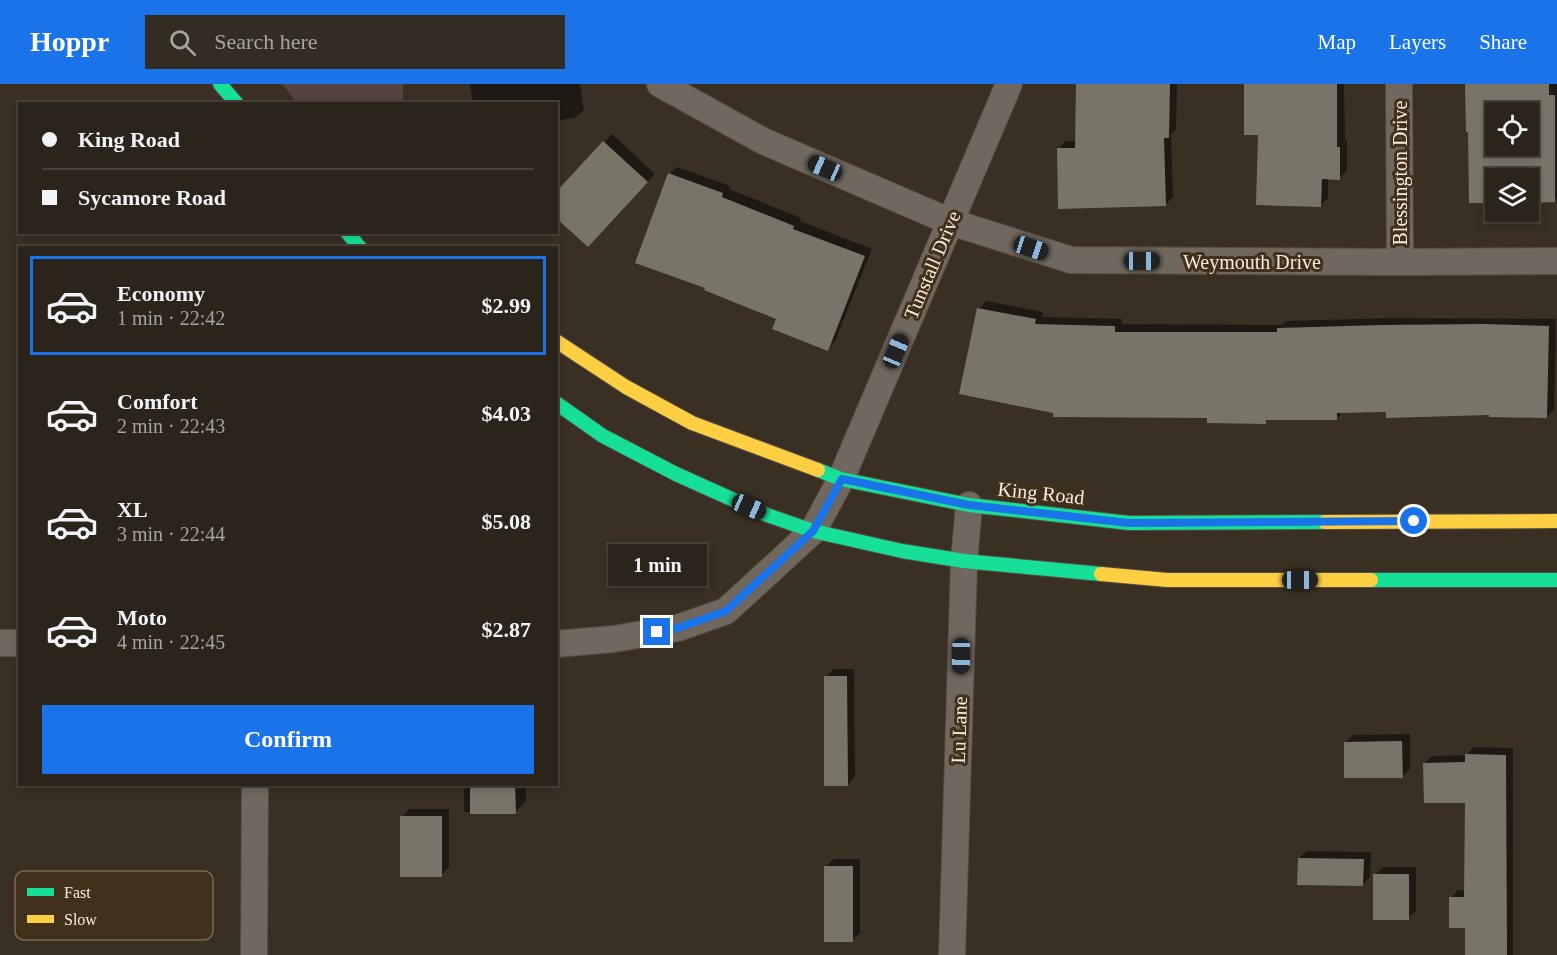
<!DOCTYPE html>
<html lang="en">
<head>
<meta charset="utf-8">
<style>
	body { margin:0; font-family:"Times New Roman",serif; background:#332c23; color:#f1f3f6; height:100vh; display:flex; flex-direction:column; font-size:22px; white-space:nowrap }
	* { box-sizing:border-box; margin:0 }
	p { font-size:20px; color:#a6a4a2 }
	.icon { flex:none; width:33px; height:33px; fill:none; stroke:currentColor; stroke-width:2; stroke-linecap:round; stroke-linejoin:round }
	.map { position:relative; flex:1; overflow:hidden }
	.panel { position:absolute; left:18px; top:162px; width:540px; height:540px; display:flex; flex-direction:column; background:#2b241a; border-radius:0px; box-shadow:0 3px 9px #0003,0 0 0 2px #474139 }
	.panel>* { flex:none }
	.guide { position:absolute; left:18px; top:18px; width:540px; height:132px; border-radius:0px; box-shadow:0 3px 9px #0003,0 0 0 2px #474139; display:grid; align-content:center; height:132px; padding:0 24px; background:#2b241a }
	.fabs { position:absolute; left:1485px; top:18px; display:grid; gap:12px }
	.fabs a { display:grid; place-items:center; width:54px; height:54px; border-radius:0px; background:#2b241a; box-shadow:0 3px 9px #0003,0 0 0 2px #474139; font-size:30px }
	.end { position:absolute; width:27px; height:27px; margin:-14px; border:8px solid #1a73e8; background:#fff; box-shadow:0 0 0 3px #fff }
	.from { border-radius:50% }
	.bubble { position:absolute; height:42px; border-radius:0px; background:#2b241a; box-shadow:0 3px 9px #0003,0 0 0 2px #474139; font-size:20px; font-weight:800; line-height:42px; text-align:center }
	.car { position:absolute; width:18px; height:36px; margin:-18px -9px; border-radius:8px; box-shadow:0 0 4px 2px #0007; background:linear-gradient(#222 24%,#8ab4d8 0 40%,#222 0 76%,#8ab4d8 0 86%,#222 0) }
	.guide b { display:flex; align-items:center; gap:21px; height:57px; font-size:22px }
	.guide b+b { border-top:2px solid #474139 }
	.guide i { width:15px; height:15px; background:#f1f3f6 }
	ul { padding:10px 0 0; list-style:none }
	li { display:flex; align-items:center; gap:18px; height:99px; margin:0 12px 9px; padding:0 12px; border:3px solid transparent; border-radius:0px }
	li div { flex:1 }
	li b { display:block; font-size:22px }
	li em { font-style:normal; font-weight:800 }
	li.active { border-color:#1a73e8 }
	li>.icon { width:54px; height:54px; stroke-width:1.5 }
	.button { display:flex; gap:12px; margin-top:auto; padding:12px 24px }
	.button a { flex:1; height:69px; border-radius:0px; background:#1a73e8; color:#fff; font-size:24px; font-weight:800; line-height:69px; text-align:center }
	header { display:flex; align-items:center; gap:36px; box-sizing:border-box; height:84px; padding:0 30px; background:#1a73e8; color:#fff }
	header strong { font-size:28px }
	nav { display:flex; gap:33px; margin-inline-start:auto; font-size:21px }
	.search { width:420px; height:54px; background:#332c23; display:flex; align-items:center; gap:15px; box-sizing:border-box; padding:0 21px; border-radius:0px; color:#a6a4a2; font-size:22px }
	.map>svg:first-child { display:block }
	.green { fill:#54433e }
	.shadow { fill:#0007; fill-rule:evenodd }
	.building { fill:#797468; fill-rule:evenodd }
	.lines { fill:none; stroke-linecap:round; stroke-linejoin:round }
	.street-casing { stroke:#564e44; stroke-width:28 }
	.fast-casing { stroke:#564e44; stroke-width:16 }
	.slow-casing { stroke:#564e44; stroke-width:16 }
	.street { stroke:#70685e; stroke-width:26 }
	.fast { stroke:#16e098; stroke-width:14 }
	.slow { stroke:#ffcf43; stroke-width:14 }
	.route { stroke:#1a73e8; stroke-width:8 }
	.labels { text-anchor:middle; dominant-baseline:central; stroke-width:6; stroke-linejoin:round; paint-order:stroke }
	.street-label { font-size:20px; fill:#f6ecde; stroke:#41311b }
	.key { fill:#41311b; stroke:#776956; stroke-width:1.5 }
	.key-label { font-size:16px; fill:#f6ecde }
</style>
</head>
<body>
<header>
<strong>Hoppr</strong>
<div class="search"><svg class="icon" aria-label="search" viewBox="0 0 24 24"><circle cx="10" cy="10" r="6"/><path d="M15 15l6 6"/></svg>Search here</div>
<nav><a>Map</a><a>Layers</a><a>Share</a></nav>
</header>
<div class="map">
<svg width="1557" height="871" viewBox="0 0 1557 871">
	<rect width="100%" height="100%" fill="#393023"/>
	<path class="green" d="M 282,0 L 403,0 L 403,19 L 297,19 Z"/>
	<path class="shadow" d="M 470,0 L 580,0 L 584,26 L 576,33 L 556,37 L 556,20 L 473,20 Z
		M 1077,0 L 1177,0 L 1176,45 L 1171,50 L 1173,113 L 1165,121 L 1058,65 L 1066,57 L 1076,57 Z
		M 1246,0 L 1344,0 L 1345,56 L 1347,56 L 1347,87 L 1339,94 L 1328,94 L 1328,114 L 1321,121 L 1260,50 Z
		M 1467,0 L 1557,0 L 1557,114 L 1554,117 L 1528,94 L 1496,94 L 1470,46 ZM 1496,28 L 1528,28 L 1528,62 L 1496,62 Z
		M 612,50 L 655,90 L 595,154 L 556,110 Z
		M 677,83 L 730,102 L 729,105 L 801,134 L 800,137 L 872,165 L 835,257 L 827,265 L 778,234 L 670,90 Z
		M 986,217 L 1043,228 L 1042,233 L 1122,235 L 1122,240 L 1282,241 L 1286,237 L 1390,234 L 1556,235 L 1554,325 L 1547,333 L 1387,326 L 1344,327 L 1337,334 L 1269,335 L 1266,338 L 1208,333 L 1055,328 L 979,225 Z
		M 833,585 L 854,585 L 855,693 L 848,701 L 826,593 Z
		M 1410,650 L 1410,685 L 1403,692 L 1346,658 L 1353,651 Z
		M 1474,663 L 1513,664 L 1513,871 L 1467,871 L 1467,842 L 1451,814 L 1458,806 L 1466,806 L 1466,717 L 1425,679 L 1432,672 L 1466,671 Z
		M 464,700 L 526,700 L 526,717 L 515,728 L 464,728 Z
		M 409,725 L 449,725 L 449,783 L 441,791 L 402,733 Z
		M 1307,767 L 1371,768 L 1370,793 L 1362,801 L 1299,774 Z
		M 833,775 L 860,775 L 860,849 L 852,856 L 826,783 Z
		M 1383,783 L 1416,783 L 1416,827 L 1408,834 L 1375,791 Z"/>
	<path class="building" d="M 1076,0 L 1170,0 L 1169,54 L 1164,54 L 1166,122 L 1058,125 L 1057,64 L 1075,64 Z
		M 1244,0 L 1337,0 L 1337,63 L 1340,63 L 1340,96 L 1322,95 L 1321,123 L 1256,121 L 1258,51 L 1244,51 Z
		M 1465,0 L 1549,0 L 1549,11 L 1555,11 L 1555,118 L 1528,119 L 1528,94 L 1496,94 L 1496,119 L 1469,119 L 1468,48 L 1466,48 ZM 1496,28 L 1528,28 L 1528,62 L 1496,62 Z
		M 603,57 L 648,98 L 588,163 L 556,134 L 556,108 Z
		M 668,89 L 723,109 L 722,113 L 794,142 L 793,145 L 865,172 L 828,267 L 772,245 L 776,235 L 704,206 L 705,204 L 635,179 Z
		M 977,224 L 1036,235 L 1035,240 L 1115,242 L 1115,248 L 1277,248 L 1277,244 L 1382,241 L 1483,240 L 1549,242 L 1547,334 L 1489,333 L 1489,331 L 1386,334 L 1386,328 L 1337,329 L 1337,336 L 1266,336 L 1266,340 L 1207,339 L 1207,334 L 1053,333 L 1053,329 L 959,310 Z
		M 824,592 L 847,592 L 848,702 L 824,702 Z
		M 1402,657 L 1403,694 L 1344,694 L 1344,658 Z
		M 1465,670 L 1506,671 L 1507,871 L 1465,871 L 1465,844 L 1449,844 L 1449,813 L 1464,813 L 1465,719 L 1424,719 L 1423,679 L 1465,678 Z
		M 470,700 L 515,700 L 516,730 L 470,730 Z
		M 400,732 L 442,732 L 442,793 L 400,793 Z
		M 1298,774 L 1364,775 L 1363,802 L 1297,801 Z
		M 824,782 L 853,782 L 853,858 L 824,858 Z
		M 1373,790 L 1409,790 L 1409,836 L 1373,836 Z"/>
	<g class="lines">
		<defs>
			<path id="street" d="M 660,0 L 763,57 L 951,138 L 1071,176 L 1400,178 L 1557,177
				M 1399,0 L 1400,178
				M 0,559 L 20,559
				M 556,560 L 614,555 L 678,544 L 726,527 L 813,447 L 841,395 L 1009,0
				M 254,871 L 255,700
				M 952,871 L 964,477 L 969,421"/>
			<path id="fast" d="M 220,0 L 237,20
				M 347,148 L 360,164
				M 556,319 L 603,352 L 676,390 L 767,431 L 813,447 L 902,467 L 964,477 L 1101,490
				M 818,386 L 841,395 L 969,421 L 1129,439 L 1325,438
				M 1371,496 L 1557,496"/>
			<path id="slow" d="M 556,257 L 626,303 L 692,339 L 818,386
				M 1325,438 L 1557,437
				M 1101,490 L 1167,496 L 1371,496"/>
		</defs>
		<use href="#street" class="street-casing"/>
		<use href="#fast" class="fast-casing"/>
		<use href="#slow" class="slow-casing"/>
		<use href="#street" class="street"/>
		<use href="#fast" class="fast"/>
		<use href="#slow" class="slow"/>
	</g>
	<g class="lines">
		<path class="route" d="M 657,548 L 678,544 L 726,527 L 813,447 L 842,395 L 969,421 L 1129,439 L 1414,437"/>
	</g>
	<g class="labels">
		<g class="street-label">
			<text transform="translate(1400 89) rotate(-90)">Blessington Drive</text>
			<text x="1252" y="178">Weymouth Drive</text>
			<text transform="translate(932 181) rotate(-67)">Tunstall Drive</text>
			<text transform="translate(1041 409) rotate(6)">King Road</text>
			<text transform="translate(959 646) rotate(-88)">Lu Lane</text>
		</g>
	</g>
	<rect x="15" y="787" width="198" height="69" rx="9" class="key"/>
	<rect x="27" y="804" width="27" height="8" fill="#16e098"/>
	<rect x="27" y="831" width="27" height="8" fill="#ffcf43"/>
	<g class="key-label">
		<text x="64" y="814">Fast</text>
		<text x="64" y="841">Slow</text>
	</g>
</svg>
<div class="fabs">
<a><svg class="icon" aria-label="locate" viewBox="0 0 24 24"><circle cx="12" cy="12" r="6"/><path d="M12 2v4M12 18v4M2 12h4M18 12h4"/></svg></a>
<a><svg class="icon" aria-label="layers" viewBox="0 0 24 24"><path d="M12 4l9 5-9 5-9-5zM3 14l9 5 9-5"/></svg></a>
</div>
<i class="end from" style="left:1414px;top:437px"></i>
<i class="end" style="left:657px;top:548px"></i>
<div class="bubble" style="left:608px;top:460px;width:99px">1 min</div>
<i class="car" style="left:825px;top:84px;rotate:294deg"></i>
<i class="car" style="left:1031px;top:164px;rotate:108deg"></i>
<i class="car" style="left:1142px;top:177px;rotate:90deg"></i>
<i class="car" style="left:896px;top:267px;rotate:23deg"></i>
<i class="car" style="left:749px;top:423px;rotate:114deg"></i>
<i class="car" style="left:1300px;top:496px;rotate:90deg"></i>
<i class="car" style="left:961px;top:572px;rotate:181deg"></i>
<div class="guide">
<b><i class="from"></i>King Road</b>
<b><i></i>Sycamore Road</b>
</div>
<section class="panel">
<ul>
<li class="active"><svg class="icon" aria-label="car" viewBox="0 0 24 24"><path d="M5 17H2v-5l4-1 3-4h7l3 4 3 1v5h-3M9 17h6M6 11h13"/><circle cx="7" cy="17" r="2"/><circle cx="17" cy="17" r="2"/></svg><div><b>Economy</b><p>1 min · 22:42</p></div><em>$2.99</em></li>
<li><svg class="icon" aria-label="car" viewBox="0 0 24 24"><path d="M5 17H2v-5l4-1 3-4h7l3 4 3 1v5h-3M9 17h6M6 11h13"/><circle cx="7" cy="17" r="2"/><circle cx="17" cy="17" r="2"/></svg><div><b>Comfort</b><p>2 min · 22:43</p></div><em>$4.03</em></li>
<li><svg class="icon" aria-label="car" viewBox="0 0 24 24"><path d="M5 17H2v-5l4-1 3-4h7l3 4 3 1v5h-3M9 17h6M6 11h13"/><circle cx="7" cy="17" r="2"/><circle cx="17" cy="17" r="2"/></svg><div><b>XL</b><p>3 min · 22:44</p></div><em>$5.08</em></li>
<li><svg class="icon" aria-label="car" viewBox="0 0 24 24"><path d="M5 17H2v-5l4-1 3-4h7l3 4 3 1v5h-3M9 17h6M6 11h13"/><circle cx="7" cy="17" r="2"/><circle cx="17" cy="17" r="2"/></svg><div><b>Moto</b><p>4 min · 22:45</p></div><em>$2.87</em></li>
</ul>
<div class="button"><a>Confirm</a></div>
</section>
</div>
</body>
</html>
